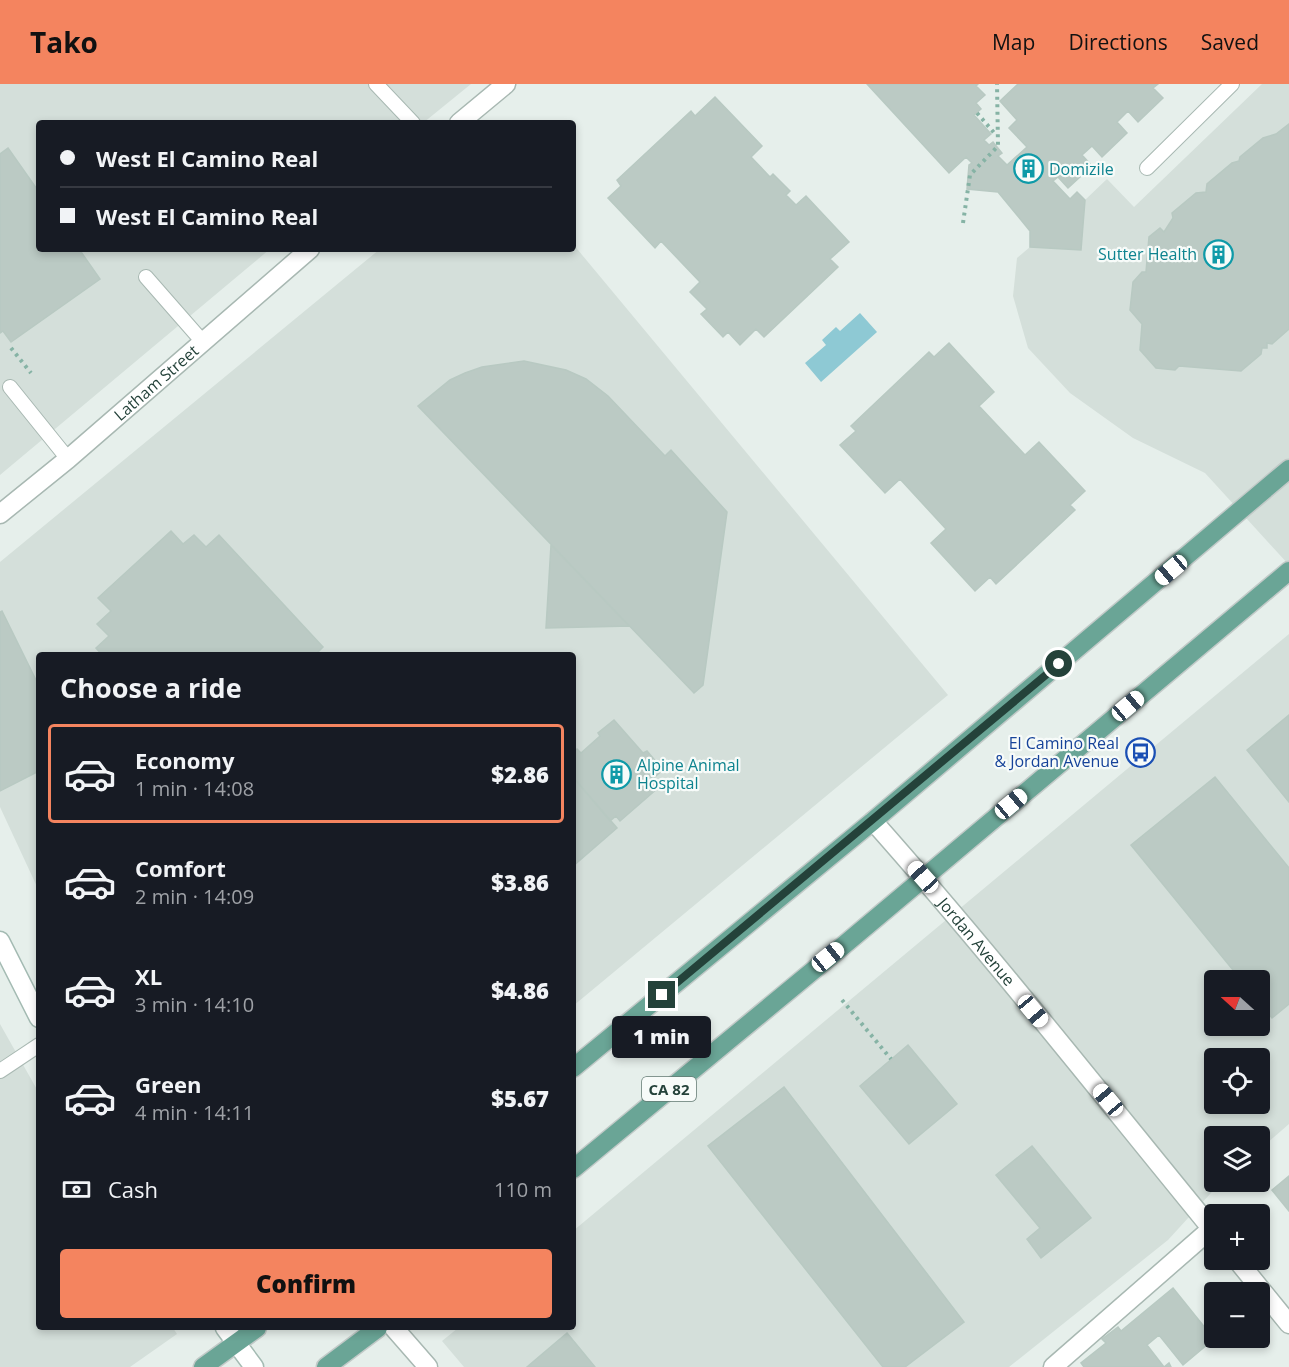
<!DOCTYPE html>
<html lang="en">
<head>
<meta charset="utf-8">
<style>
	body { margin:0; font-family:"Open Sans",sans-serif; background:#20242c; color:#f1f3f6; height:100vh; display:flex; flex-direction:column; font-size:22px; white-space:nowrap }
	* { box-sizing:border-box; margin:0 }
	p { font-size:20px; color:#9ea1a6 }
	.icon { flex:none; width:33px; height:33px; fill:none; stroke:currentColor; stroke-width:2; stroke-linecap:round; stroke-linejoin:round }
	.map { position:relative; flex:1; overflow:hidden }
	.sheet { position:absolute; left:36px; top:568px; width:540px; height:678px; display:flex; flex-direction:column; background:#171b24; border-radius:6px; box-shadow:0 3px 9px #0003 }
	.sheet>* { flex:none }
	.banner { position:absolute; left:36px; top:36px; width:540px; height:132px; border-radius:6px; box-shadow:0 3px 9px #0003; display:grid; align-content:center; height:132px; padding:0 24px; background:#171b24 }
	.needle { width:39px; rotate:291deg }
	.buttons { position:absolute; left:1204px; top:886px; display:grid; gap:12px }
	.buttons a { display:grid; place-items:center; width:66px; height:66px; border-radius:6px; background:#171b24; box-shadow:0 3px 9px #0003; font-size:30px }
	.end { position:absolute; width:27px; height:27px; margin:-14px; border:8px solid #24423a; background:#fff; box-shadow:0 0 0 3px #fff }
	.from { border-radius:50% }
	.bubble { position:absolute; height:42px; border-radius:6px; background:#171b24; box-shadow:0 3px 9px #0003; font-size:20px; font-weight:800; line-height:42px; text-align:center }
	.car { position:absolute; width:18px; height:36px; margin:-18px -9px; border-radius:8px; box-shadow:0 0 4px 2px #0007; background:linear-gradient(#fff 24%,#345 0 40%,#fff 0 76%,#345 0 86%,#fff 0) }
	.banner b { display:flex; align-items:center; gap:21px; height:57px; font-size:22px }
	.banner b+b { border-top:2px solid #363941 }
	.banner i { width:15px; height:15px; background:#f1f3f6 }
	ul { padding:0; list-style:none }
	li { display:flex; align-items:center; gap:18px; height:99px; margin:0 12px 9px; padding:0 12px; border:3px solid transparent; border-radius:6px }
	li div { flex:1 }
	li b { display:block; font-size:22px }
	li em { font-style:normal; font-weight:800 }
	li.active { border-color:#f4845f }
	li>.icon { width:54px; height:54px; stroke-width:1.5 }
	h2 { padding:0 24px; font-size:27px; line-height:72px }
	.pay { display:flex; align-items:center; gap:15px; height:66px; padding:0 24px; font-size:22px }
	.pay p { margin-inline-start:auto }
	.primary-button { display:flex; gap:12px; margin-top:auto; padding:12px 24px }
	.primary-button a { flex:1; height:69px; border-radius:6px; background:#f4845f; color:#111; font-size:24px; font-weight:800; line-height:69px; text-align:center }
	header { display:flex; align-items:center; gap:36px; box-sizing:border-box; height:84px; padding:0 30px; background:#f4845f; color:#111 }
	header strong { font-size:28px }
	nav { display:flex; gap:33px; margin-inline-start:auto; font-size:21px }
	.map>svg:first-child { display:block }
	.built { fill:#d4dfda; fill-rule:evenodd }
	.water { fill:#8ec9d4 }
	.building { fill:#bbcac4; stroke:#b8c9c2; stroke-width:1.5 }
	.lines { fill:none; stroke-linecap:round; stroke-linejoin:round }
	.lane-casing { stroke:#a8b8b2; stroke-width:16 }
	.street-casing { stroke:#a8b8b2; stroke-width:21 }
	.secondary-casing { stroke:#a4bbb3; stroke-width:21 }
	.primary-casing { stroke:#c2cac8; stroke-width:21 }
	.path { stroke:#86b3a5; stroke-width:4; stroke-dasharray:3 4.5; stroke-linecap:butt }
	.lane { stroke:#fff; stroke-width:14 }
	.street { stroke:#fff; stroke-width:18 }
	.secondary { stroke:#fff; stroke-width:18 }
	.primary { stroke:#6aa596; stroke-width:18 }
	.route { stroke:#24423a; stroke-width:8 }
	.labels { text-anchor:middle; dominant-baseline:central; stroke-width:4.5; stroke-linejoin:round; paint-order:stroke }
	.shield { fill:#f7fbf9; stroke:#637a73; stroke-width:1.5 }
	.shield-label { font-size:15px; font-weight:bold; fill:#24423a }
	.culture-label { font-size:16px; fill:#0d838f; stroke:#f7fbf9; text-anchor:start }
	.street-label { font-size:16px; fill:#24423a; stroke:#f7fbf9 }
	.transit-label { font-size:16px; fill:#164399; stroke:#f7fbf9; text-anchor:end }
</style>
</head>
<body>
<header>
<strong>Tako</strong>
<nav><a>Map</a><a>Directions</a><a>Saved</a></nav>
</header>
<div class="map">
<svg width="1289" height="1283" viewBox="0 0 1289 1283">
	<rect width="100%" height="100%" fill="#e6efeb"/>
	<path class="built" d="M 0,0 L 471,0 L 423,39 L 39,39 L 39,165 L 270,165 L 0,391 Z
		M 1262,0 L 1289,0 L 1289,481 L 1205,389 L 1133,354 L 1070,309 L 1028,264 L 1013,212 L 1017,174 L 1030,163 L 1080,166 L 1085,116 L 1107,95 L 1134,123 Z
		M 573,160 L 948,611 L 573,922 L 573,572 L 39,572 L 39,807 L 0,723 L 0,478 L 380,165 L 573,165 Z
		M 1289,550 L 1289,1040 L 1260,1065 L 1260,1053 L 1215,1053 L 1215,1098 L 1221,1098 L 1168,1156 L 1009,1283 L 464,1283 L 442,1257 L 458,1244 L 573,1244 L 573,1147 ZM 1215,897 L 1260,897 L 1260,942 L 1215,942 ZM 1215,975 L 1260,975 L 1260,1020 L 1215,1020 Z
		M 0,940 L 39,1009 L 39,1244 L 173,1244 L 177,1250 L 130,1283 L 0,1283 Z"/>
	<path class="water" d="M 860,229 L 877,248 L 821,298 L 805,279 L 826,261 L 822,256 L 836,243 L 840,247 Z"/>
	<path class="building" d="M 867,0 L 978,0 L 976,2 L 985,11 L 976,19 L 981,25 L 974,31 L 991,50 L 984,56 L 989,61 L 993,58 L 1002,69 L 998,72 L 1007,81 L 1027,63 L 1009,44 L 1017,36 L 1000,17 L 1018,0 L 1158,0 L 1153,4 L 1163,14 L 1138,38 L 1128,27 L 1117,38 L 1127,49 L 1102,73 L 1092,62 L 1082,71 L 1092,82 L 1068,104 L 1058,93 L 1053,97 L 1070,115 L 1077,108 L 1085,116 L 1081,166 L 1030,163 L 1030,147 L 998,108 L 967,105 L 969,81 L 972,79 L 966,73 L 949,89 Z
		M 715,13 L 762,62 L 751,73 L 770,93 L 773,90 L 790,107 L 786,111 L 796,121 L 806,112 L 849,158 L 830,175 L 838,183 L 764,253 L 756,245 L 740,261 L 728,248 L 723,253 L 701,230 L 707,225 L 690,208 L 700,198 L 661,157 L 655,164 L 608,114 L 621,102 L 617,96 L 691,27 L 695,32 Z
		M 1289,40 L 1289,245 L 1272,260 L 1267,259 L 1267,264 L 1262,264 L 1261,270 L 1241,287 L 1179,282 L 1175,286 L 1156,284 L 1140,266 L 1142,240 L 1130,226 L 1133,198 L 1142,188 L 1146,188 L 1149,153 L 1160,144 L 1164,148 L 1173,134 L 1172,129 L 1196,109 L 1206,108 L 1207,100 L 1232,79 L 1239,77 L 1240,73 L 1263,54 L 1276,50 Z
		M 8,64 L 39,108 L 39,165 L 79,165 L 100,195 L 11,258 L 3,247 L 0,249 L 0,70 Z
		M 949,259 L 994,308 L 979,322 L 1025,371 L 1039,358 L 1085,407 L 1070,421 L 1075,426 L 996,500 L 990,493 L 975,507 L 931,459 L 946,445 L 900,395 L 885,409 L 840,361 L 856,347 L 851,342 L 929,268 L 934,273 Z
		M 524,277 L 566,286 L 586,295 L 608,312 L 665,372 L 671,366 L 727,428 L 703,601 L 694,609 L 418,322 L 450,296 L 465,289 L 482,283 Z
		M 171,447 L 183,460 L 194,451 L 206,463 L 219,451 L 323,563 L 314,572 L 103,572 L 96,564 L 109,552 L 97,540 L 111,527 L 98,514 Z
		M 551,461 L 629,542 L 546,544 Z
		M 2,527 L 36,596 L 39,594 L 39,687 L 0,707 L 0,528 Z
		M 1289,631 L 1289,718 L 1247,666 Z
		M 614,636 L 643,669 L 647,667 L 663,686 L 651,696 L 658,704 L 620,737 L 616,732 L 610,737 L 573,693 L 573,668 L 577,665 L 581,669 L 600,652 L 598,649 Z
		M 573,693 L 617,744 L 573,782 Z
		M 1215,693 L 1289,784 L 1289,920 L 1272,934 L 1260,919 L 1260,897 L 1242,897 L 1131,761 Z
		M 908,961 L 957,1020 L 909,1060 L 860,1002 Z
		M 784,1003 L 964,1238 L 905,1283 L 883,1283 L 708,1062 Z
		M 1032,1062 L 1091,1134 L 1041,1174 L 1027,1155 L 1040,1144 L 996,1091 Z
		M 1289,1092 L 1289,1127 L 1272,1106 Z
		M 1173,1204 L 1214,1255 L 1183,1281 L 1159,1251 L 1147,1261 L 1164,1283 L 1169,1279 L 1171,1283 L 1084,1283 L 1081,1279 L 1106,1259 L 1102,1255 L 1118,1243 L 1121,1247 Z
		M 567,1249 L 595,1283 L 527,1283 Z"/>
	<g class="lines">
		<defs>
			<path id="lane" d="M 376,0 L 413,39
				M 1147,84 L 1232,0
				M 146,193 L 202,257
				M 10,303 L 68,375
				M 0,987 L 39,961"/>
			<g id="street">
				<path d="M 459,39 L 506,0"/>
				<path id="s1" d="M 0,430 L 68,375 L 310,165"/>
				<path id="s2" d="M 873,737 C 991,870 1102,1011 1215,1149"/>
				<path d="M 1237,1176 L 1289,1240"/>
				<path d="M 394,1244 L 428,1283"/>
				<path d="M 1053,1283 L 1211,1145"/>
			</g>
			<path id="secondary" d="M 0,857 L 39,934
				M 225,1244 L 254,1283"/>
			<path id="primary" d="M 573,984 L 873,737 L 1289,385
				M 573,1085 L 844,861 L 1289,487
				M 203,1283 L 257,1244
				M 326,1283 L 378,1244"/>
		</defs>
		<use href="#lane" class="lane-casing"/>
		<use href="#street" class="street-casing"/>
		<use href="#secondary" class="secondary-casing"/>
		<use href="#primary" class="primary-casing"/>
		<path class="path" d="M 977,29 L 996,51
			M 963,139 L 970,91 L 998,62 L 997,0
			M 11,264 L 31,289
			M 842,916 L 891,975"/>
		<use href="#lane" class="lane"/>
		<use href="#street" class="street"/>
		<use href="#secondary" class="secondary"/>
		<use href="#primary" class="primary"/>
	</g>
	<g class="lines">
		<path class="route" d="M 662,911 L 1059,580"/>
	</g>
	<defs>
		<symbol id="building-ring" viewBox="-11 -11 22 22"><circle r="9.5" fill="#f7fbf9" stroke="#0f9aa8" stroke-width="1.5"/><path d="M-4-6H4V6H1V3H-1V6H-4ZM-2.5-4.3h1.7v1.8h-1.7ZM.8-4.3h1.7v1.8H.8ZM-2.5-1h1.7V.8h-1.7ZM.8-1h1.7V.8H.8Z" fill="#0f9aa8"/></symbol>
		<symbol id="bus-ring" viewBox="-11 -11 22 22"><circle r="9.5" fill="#f7fbf9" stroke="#1a4fb4" stroke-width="1.5"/><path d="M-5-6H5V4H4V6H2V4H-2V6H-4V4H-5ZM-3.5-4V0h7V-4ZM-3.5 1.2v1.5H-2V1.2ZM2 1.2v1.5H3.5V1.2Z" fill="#1a4fb4"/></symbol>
	</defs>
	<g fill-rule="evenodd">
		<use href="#building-ring" x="1012" y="68" width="33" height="33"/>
		<use href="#building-ring" x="1202" y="154" width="33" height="33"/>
		<use href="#bus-ring" x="1124" y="652" width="33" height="33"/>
		<use href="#building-ring" x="600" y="674" width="33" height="33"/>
	</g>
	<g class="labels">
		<rect class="shield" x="642" y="993" width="54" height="24" rx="4.5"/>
		<g class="shield-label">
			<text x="669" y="1005">CA 82</text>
		</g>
		<g class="culture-label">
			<text x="1049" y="85">Domizile</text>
			<text x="1197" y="170" text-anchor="end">Sutter Health</text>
			<text x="637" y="681">Alpine Animal<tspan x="637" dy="18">Hospital</tspan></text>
		</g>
		<g class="street-label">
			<text stroke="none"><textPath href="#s1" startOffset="204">Latham Street</textPath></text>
			<text stroke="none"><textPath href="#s2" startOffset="159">Jordan Avenue</textPath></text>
		</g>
		<g class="transit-label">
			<text x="1119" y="659">El Camino Real<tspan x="1119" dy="18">&amp; Jordan Avenue</tspan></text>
		</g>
	</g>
</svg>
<div class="buttons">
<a><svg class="needle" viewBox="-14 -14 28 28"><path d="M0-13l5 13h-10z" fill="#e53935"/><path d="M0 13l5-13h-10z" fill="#9ea1a6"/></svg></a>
<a><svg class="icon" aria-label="locate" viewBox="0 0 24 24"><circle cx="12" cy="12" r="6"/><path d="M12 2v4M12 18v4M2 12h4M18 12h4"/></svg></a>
<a><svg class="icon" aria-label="layers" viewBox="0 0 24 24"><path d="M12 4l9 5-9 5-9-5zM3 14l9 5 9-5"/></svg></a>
<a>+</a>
<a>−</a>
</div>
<i class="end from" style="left:1059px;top:580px"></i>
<i class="end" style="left:662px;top:911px"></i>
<div class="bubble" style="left:612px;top:932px;width:99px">1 min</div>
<i class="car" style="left:1171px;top:486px;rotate:230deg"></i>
<i class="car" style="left:1128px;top:622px;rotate:50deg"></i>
<i class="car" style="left:1011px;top:720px;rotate:50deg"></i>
<i class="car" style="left:923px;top:793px;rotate:318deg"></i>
<i class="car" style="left:828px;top:873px;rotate:51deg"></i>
<i class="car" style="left:1033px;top:927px;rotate:140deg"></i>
<i class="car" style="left:1108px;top:1016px;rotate:320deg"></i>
<div class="banner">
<b><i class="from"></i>West El Camino Real</b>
<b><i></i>West El Camino Real</b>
</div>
<section class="sheet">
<h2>Choose a ride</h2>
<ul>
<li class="active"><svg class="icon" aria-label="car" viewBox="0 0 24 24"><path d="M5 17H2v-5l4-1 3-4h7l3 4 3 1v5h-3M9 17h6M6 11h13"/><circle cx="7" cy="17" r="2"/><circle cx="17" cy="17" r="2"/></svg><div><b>Economy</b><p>1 min · 14:08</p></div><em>$2.86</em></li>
<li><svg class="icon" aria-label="car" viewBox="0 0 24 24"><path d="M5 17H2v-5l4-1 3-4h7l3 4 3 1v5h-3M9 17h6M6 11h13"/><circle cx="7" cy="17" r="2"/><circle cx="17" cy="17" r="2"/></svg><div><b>Comfort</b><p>2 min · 14:09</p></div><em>$3.86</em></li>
<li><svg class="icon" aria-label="car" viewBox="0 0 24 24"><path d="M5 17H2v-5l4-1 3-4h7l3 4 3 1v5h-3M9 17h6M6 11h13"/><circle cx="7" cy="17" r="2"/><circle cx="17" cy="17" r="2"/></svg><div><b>XL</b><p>3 min · 14:10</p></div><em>$4.86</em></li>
<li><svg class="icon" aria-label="car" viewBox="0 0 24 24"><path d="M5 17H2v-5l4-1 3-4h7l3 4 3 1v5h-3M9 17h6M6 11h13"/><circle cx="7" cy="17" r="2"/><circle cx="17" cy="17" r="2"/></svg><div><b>Green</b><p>4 min · 14:11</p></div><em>$5.67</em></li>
</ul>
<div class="pay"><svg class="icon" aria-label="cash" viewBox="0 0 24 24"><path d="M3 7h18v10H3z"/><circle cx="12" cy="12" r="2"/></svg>Cash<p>110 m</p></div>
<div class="primary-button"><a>Confirm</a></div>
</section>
</div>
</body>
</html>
